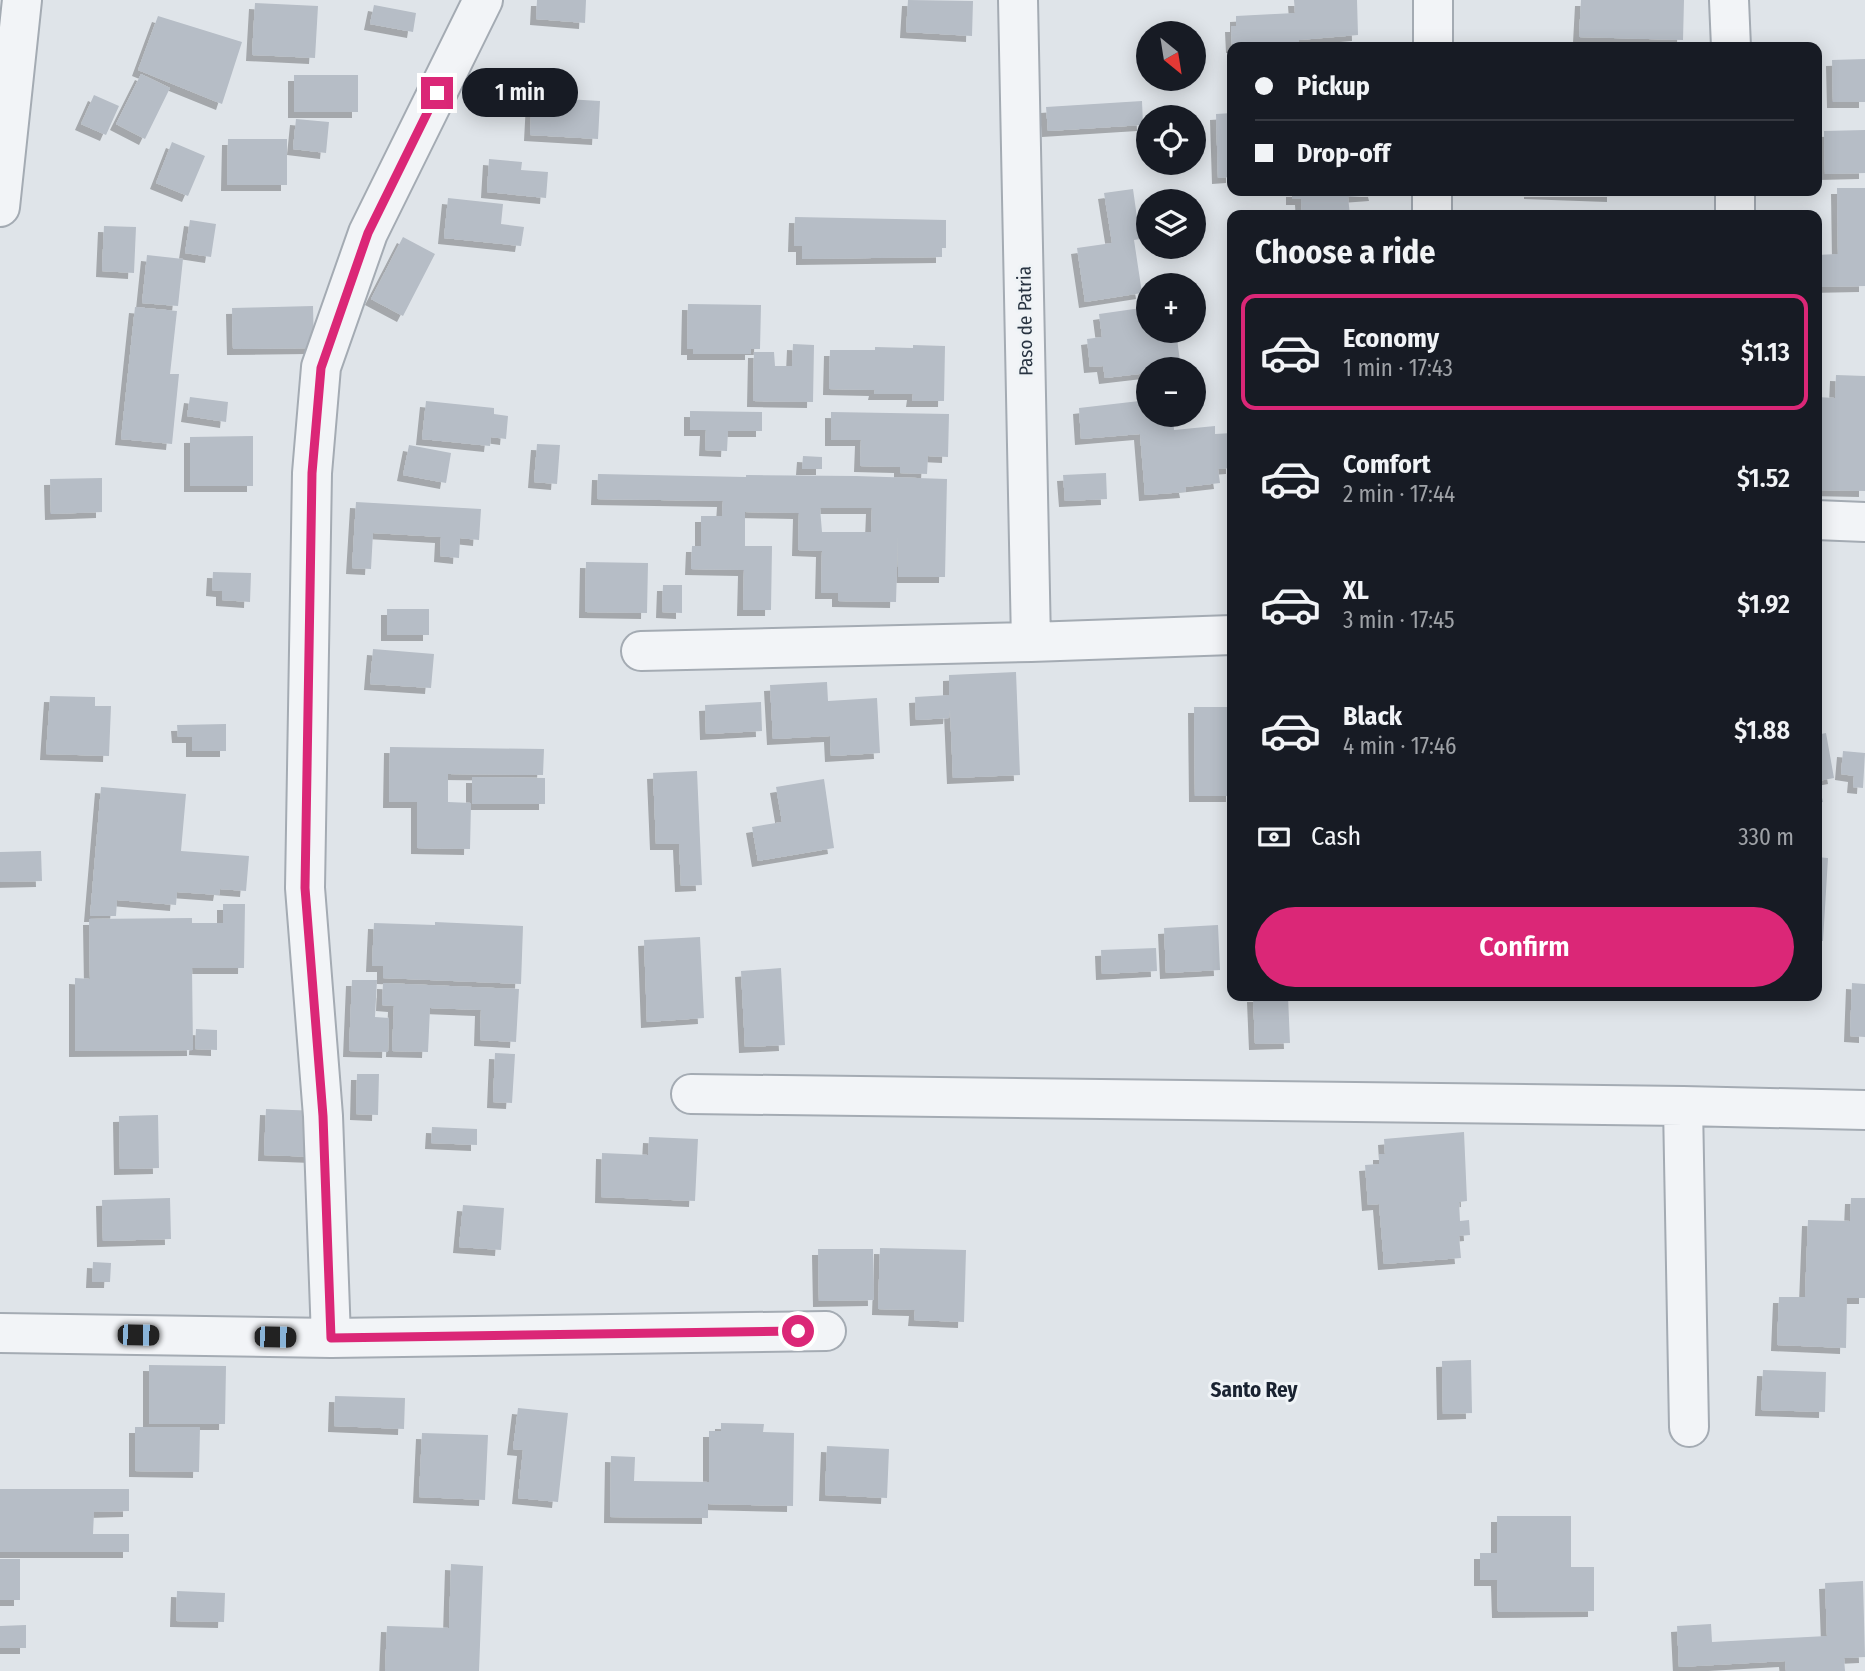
<!DOCTYPE html>
<html lang="en">
<head>
<meta charset="utf-8">
<style>
	body { margin:0; font-family:"Fira Sans Condensed",sans-serif; background:#20242c; color:#f1f3f6; height:100vh; display:flex; flex-direction:column; font-size:26px; white-space:nowrap }
	* { box-sizing:border-box; margin:0 }
	p { font-size:23px; color:#9ea1a6 }
	.icon { flex:none; width:38px; height:38px; fill:none; stroke:currentColor; stroke-width:2; stroke-linecap:round; stroke-linejoin:round }
	.map { position:relative; flex:1; overflow:hidden }
	.panel { position:absolute; left:1227px; top:210px; width:595px; height:791px; display:flex; flex-direction:column; background:#171b24; border-radius:14px; box-shadow:0 4px 18px #0003 }
	.panel>* { flex:none }
	.hud { position:absolute; left:1227px; top:42px; width:595px; height:154px; border-radius:14px; box-shadow:0 4px 18px #0003; display:grid; align-content:center; height:154px; padding:0 28px; background:#171b24 }
	.needle { width:46px; rotate:150deg }
	.tools { position:absolute; left:1136px; top:21px; display:grid; gap:14px }
	.tools a { display:grid; place-items:center; width:70px; height:70px; border-radius:50%; background:#171b24; box-shadow:0 4px 18px #0003; font-size:35px }
	.end { position:absolute; width:32px; height:32px; margin:-16px; border:9px solid #db2777; background:#fff; box-shadow:0 0 0 4px #fff }
	.from { border-radius:50% }
	.bubble { position:absolute; height:49px; border-radius:24px; background:#171b24; box-shadow:0 4px 18px #0003; font-size:23px; font-weight:600; line-height:49px; text-align:center }
	.car { position:absolute; width:21px; height:42px; margin:-21px -10px; border-radius:9px; box-shadow:0 0 5px 2px #0007; background:linear-gradient(#222 24%,#8ab4d8 0 40%,#222 0 76%,#8ab4d8 0 86%,#222 0) }
	.hud b { display:flex; align-items:center; gap:24px; height:66px; font-size:26px }
	.hud b+b { border-top:2px solid #363941 }
	.hud i { width:18px; height:18px; background:#f1f3f6 }
	ul { padding:0; list-style:none }
	li { display:flex; align-items:center; gap:21px; height:116px; margin:0 14px 10px; padding:0 14px; border:4px solid transparent; border-radius:14px }
	li div { flex:1 }
	li b { display:block; font-size:26px }
	li em { font-style:normal; font-weight:600 }
	li.current { border-color:#db2777 }
	li>.icon { width:63px; height:63px; stroke-width:1.5 }
	h2 { padding:0 28px; font-size:32px; line-height:84px }
	.pay { display:flex; align-items:center; gap:18px; height:77px; padding:0 28px; font-size:26px }
	.pay p { margin-inline-start:auto }
	.button { display:flex; gap:14px; margin-top:auto; padding:14px 28px }
	.button a { flex:1; height:80px; border-radius:42px; background:#db2777; color:#fff; font-size:28px; font-weight:600; line-height:80px; text-align:center }
	.map>svg:first-child { display:block }
	.building { fill:#b6bdc6; fill-rule:evenodd; filter:url(#shadow) }
	.lines { fill:none; stroke-linecap:round; stroke-linejoin:round }
	.minor-casing { stroke:#a4abb3; stroke-width:42 }
	.minor { stroke:#f2f4f7; stroke-width:38 }
	.route { stroke:#db2777; stroke-width:9 }
	.labels { text-anchor:middle; dominant-baseline:central; stroke-width:6; stroke-linejoin:round; paint-order:stroke }
	.street-label { font-size:19px; fill:#283341; stroke:#eff3f6 }
	.neighbourhood-label { font-size:21px; font-weight:bold; fill:#1a2331; stroke:#eff3f6 }
</style>
</head>
<body>
<div class="map">
<svg width="1865" height="1671" viewBox="0 0 1865 1671">
	<defs>
		<filter id="shadow"><feDropShadow dx="-6" dy="6" stdDeviation="0" flood-color="#0004"/></filter>
	</defs>
	<rect width="100%" height="100%" fill="#dfe4e9"/>
	<path class="building" d="M 537,0 L 586,0 L 585,23 L 536,19 Z
		M 908,0 L 973,1 L 972,36 L 906,32 Z
		M 1294,0 L 1357,0 L 1358,35 L 1299,40 L 1299,43 L 1294,43 L 1295,47 L 1232,47 L 1231,26 L 1236,26 L 1236,16 L 1295,13 Z
		M 1581,0 L 1684,0 L 1683,40 L 1579,37 Z
		M 255,3 L 318,6 L 315,58 L 252,55 Z
		M 374,5 L 416,13 L 413,32 L 370,24 Z
		M 158,16 L 242,42 L 222,104 L 138,70 Z
		M 1865,59 L 1865,102 L 1833,102 L 1832,60 Z
		M 141,74 L 170,88 L 145,139 L 116,124 Z
		M 294,75 L 358,75 L 358,112 L 294,112 Z
		M 94,95 L 119,106 L 106,135 L 81,124 Z
		M 532,97 L 600,101 L 598,139 L 530,135 Z
		M 1142,101 L 1143,125 L 1048,131 L 1046,107 Z
		M 1232,113 L 1232,177 L 1218,178 L 1216,114 Z
		M 296,119 L 329,122 L 326,153 L 293,149 Z
		M 1865,130 L 1865,173 L 1825,174 L 1824,131 Z
		M 228,139 L 287,139 L 287,185 L 227,185 Z
		M 172,142 L 205,156 L 188,196 L 156,183 Z
		M 489,159 L 522,162 L 521,170 L 548,172 L 546,198 L 487,192 Z
		M 1837,188 L 1865,188 L 1865,286 L 1816,287 L 1816,255 L 1838,254 Z
		M 1133,189 L 1140,239 L 1134,240 L 1142,293 L 1085,302 L 1077,248 L 1112,243 L 1104,193 Z
		M 1292,191 L 1374,191 L 1375,195 L 1348,197 L 1350,215 L 1302,215 L 1301,199 L 1292,199 Z
		M 1530,191 L 1613,191 L 1613,196 L 1530,193 Z
		M 448,198 L 503,204 L 501,224 L 524,227 L 521,246 L 444,238 Z
		M 795,217 L 946,220 L 946,248 L 942,248 L 942,257 L 802,259 L 802,246 L 794,246 Z
		M 190,220 L 216,224 L 211,257 L 185,253 Z
		M 104,226 L 136,227 L 134,273 L 102,271 Z
		M 403,237 L 435,254 L 403,316 L 371,299 Z
		M 147,255 L 183,259 L 178,306 L 142,303 Z
		M 688,304 L 761,305 L 760,349 L 751,349 L 751,354 L 693,354 L 693,349 L 687,349 Z
		M 313,306 L 314,348 L 233,349 L 232,308 Z
		M 135,307 L 177,311 L 170,374 L 179,374 L 172,444 L 121,439 Z
		M 1148,307 L 1148,331 L 1176,331 L 1181,369 L 1148,369 L 1148,373 L 1105,378 L 1103,366 L 1090,367 L 1087,339 L 1102,337 L 1099,314 Z
		M 793,344 L 814,345 L 813,402 L 753,401 L 754,352 L 774,352 L 775,366 L 792,366 Z
		M 913,345 L 945,346 L 944,401 L 912,401 L 913,394 L 874,394 L 875,390 L 829,389 L 830,350 L 875,350 L 875,347 L 913,348 Z
		M 1836,375 L 1865,376 L 1865,491 L 1816,490 L 1816,397 L 1835,398 Z
		M 190,397 L 228,402 L 226,422 L 187,416 Z
		M 1148,400 L 1148,415 L 1173,415 L 1174,430 L 1215,426 L 1215,434 L 1232,433 L 1232,468 L 1218,469 L 1220,483 L 1185,487 L 1186,492 L 1145,495 L 1140,434 L 1081,439 L 1079,408 Z
		M 426,401 L 494,408 L 494,414 L 508,416 L 506,439 L 491,437 L 490,446 L 422,439 Z
		M 690,411 L 762,412 L 762,431 L 728,431 L 727,451 L 705,450 L 706,430 L 690,430 Z
		M 831,412 L 949,414 L 948,457 L 928,456 L 927,474 L 900,473 L 900,467 L 860,466 L 861,440 L 831,440 Z
		M 253,436 L 253,486 L 190,486 L 190,437 Z
		M 537,444 L 560,445 L 557,484 L 534,482 Z
		M 409,445 L 451,453 L 446,483 L 403,475 Z
		M 803,456 L 822,457 L 822,469 L 802,469 Z
		M 1106,473 L 1107,499 L 1065,501 L 1063,475 Z
		M 598,474 L 746,477 L 746,475 L 856,476 L 947,479 L 945,577 L 898,577 L 898,535 L 896,602 L 838,601 L 838,593 L 821,593 L 822,551 L 798,550 L 799,513 L 745,512 L 745,546 L 772,546 L 771,610 L 743,610 L 744,570 L 691,569 L 692,546 L 701,546 L 701,516 L 722,516 L 723,501 L 597,499 ZM 820,508 L 872,508 L 871,532 L 822,532 Z
		M 102,478 L 102,512 L 51,514 L 50,479 Z
		M 356,502 L 481,509 L 479,540 L 460,538 L 459,558 L 440,556 L 441,537 L 373,533 L 371,569 L 352,568 Z
		M 586,562 L 648,563 L 647,613 L 585,612 Z
		M 213,572 L 251,573 L 250,602 L 222,600 L 222,591 L 212,590 Z
		M 663,585 L 682,585 L 682,613 L 662,612 Z
		M 387,609 L 429,609 L 429,635 L 387,635 Z
		M 373,649 L 434,654 L 431,688 L 370,684 Z
		M 1016,672 L 1020,775 L 953,778 L 950,709 L 949,718 L 916,720 L 915,697 L 949,695 L 949,675 Z
		M 827,682 L 828,701 L 877,698 L 880,753 L 831,756 L 830,736 L 773,739 L 770,685 Z
		M 50,696 L 95,697 L 95,706 L 111,706 L 109,756 L 46,754 Z
		M 761,702 L 762,731 L 706,734 L 705,705 Z
		M 1194,707 L 1232,707 L 1232,796 L 1195,796 Z
		M 226,724 L 226,751 L 192,751 L 192,737 L 178,737 L 177,725 Z
		M 1826,733 L 1834,778 L 1818,781 L 1823,802 L 1816,803 L 1816,735 Z
		M 390,747 L 544,749 L 543,775 L 448,774 L 448,802 L 471,803 L 470,849 L 417,848 L 417,802 L 389,802 Z
		M 1843,751 L 1865,753 L 1863,788 L 1853,787 L 1854,776 L 1841,774 Z
		M 697,771 L 702,885 L 681,886 L 679,844 L 656,844 L 653,773 Z
		M 472,777 L 545,778 L 545,804 L 472,804 Z
		M 824,779 L 834,848 L 758,861 L 752,827 L 782,822 L 776,787 Z
		M 101,787 L 186,794 L 181,851 L 249,856 L 246,891 L 220,889 L 219,895 L 177,892 L 176,905 L 117,900 L 116,916 L 90,916 Z
		M 41,851 L 42,881 L 0,882 L 0,852 Z
		M 1816,857 L 1828,858 L 1823,941 L 1816,941 Z
		M 223,904 L 245,904 L 244,968 L 192,968 L 193,1050 L 75,1051 L 75,978 L 90,979 L 89,919 L 192,918 L 192,923 L 223,923 Z
		M 435,922 L 523,926 L 521,984 L 383,978 L 383,966 L 372,966 L 374,923 L 435,925 Z
		M 1218,925 L 1220,970 L 1166,973 L 1164,928 Z
		M 700,937 L 704,1018 L 647,1022 L 644,940 Z
		M 1156,948 L 1157,971 L 1102,974 L 1101,950 Z
		M 781,968 L 785,1045 L 745,1047 L 741,971 Z
		M 352,980 L 377,980 L 375,1017 L 389,1018 L 388,1052 L 349,1051 Z
		M 383,983 L 519,989 L 516,1042 L 480,1040 L 481,1010 L 430,1008 L 428,1052 L 392,1051 L 394,1006 L 382,1005 Z
		M 1852,983 L 1865,984 L 1865,1037 L 1850,1036 Z
		M 1253,996 L 1288,996 L 1290,1043 L 1255,1044 Z
		M 196,1029 L 217,1030 L 217,1050 L 195,1049 Z
		M 495,1053 L 515,1054 L 512,1103 L 493,1102 Z
		M 357,1074 L 379,1074 L 378,1115 L 356,1114 Z
		M 266,1109 L 319,1111 L 317,1157 L 264,1155 Z
		M 158,1115 L 159,1168 L 120,1169 L 119,1116 Z
		M 432,1127 L 477,1129 L 477,1145 L 431,1143 Z
		M 1464,1132 L 1467,1201 L 1459,1202 L 1460,1221 L 1469,1220 L 1470,1235 L 1459,1236 L 1461,1258 L 1384,1264 L 1379,1204 L 1368,1205 L 1365,1165 L 1379,1164 L 1379,1154 L 1385,1154 L 1384,1139 Z
		M 649,1137 L 698,1139 L 695,1201 L 601,1197 L 602,1153 L 648,1155 Z
		M 170,1198 L 171,1239 L 103,1241 L 102,1200 Z
		M 1851,1198 L 1865,1198 L 1865,1298 L 1847,1298 L 1846,1348 L 1777,1345 L 1779,1297 L 1805,1297 L 1808,1220 L 1850,1221 Z
		M 463,1205 L 504,1208 L 501,1250 L 459,1247 Z
		M 880,1248 L 966,1250 L 964,1322 L 914,1320 L 915,1310 L 878,1309 Z
		M 818,1249 L 873,1249 L 874,1300 L 819,1301 Z
		M 93,1262 L 111,1263 L 110,1282 L 92,1282 Z
		M 1471,1360 L 1472,1413 L 1443,1414 L 1442,1361 Z
		M 149,1365 L 226,1366 L 225,1424 L 149,1424 Z
		M 1763,1370 L 1826,1372 L 1825,1412 L 1761,1410 Z
		M 335,1396 L 405,1398 L 404,1429 L 334,1426 Z
		M 518,1408 L 568,1413 L 558,1502 L 518,1498 L 523,1450 L 513,1449 Z
		M 721,1423 L 764,1424 L 763,1432 L 794,1433 L 793,1506 L 708,1504 L 708,1518 L 610,1517 L 611,1456 L 635,1457 L 634,1481 L 709,1482 L 709,1431 L 721,1431 Z
		M 135,1427 L 200,1427 L 199,1472 L 135,1471 Z
		M 422,1433 L 488,1435 L 485,1500 L 419,1497 Z
		M 827,1446 L 889,1449 L 887,1498 L 825,1495 Z
		M 0,1489 L 129,1489 L 129,1511 L 94,1512 L 93,1534 L 129,1534 L 129,1552 L 0,1552 Z
		M 1497,1516 L 1571,1516 L 1571,1567 L 1594,1567 L 1594,1611 L 1498,1612 L 1497,1580 L 1480,1580 L 1480,1553 L 1497,1553 Z
		M 0,1559 L 20,1559 L 20,1600 L 0,1600 Z
		M 451,1564 L 483,1566 L 479,1671 L 385,1671 L 387,1626 L 449,1628 Z
		M 1863,1581 L 1865,1657 L 1844,1658 L 1845,1671 L 1786,1671 L 1785,1661 L 1679,1667 L 1677,1626 L 1711,1624 L 1712,1642 L 1827,1636 L 1825,1583 Z
		M 177,1591 L 225,1593 L 224,1622 L 176,1621 Z
		M 26,1625 L 26,1648 L 0,1648 L 0,1626 Z"/>
	<g class="lines">
		<defs>
			<path id="minor" d="M 1018,0 L 1031,642
				M 1729,0 L 1731,47
				M 1433,47 L 1433,0
				M 1735,191 L 1735,215
				M 0,207 L 22,0
				M 1432,215 L 1432,191
				M 1816,520 L 1865,522
				M 641,651 L 1031,642 L 1232,635
				M 691,1094 L 1683,1106 L 1865,1110
				M 1683,1106 L 1689,1427
				M 0,1333 L 331,1338 L 826,1331
				M 331,1338 L 323,1116 L 305,888 L 312,473 L 321,367 L 368,233 L 483,0"/>
		</defs>
		<use href="#minor" class="minor-casing"/>
		<use href="#minor" class="minor"/>
	</g>
	<g class="lines">
		<path class="route" d="M 437,93 L 368,233 L 321,368 L 312,473 L 305,888 L 323,1116 L 331,1338 L 798,1331"/>
	</g>
	<g class="labels">
		<g class="street-label">
			<text transform="translate(1025 321) rotate(-91)">Paso de Patria</text>
		</g>
		<g class="neighbourhood-label">
			<text x="1254" y="1390">Santo Rey</text>
		</g>
	</g>
</svg>
<div class="tools">
<a><svg class="needle" viewBox="-14 -14 28 28"><path d="M0-13l5 13h-10z" fill="#e53935"/><path d="M0 13l5-13h-10z" fill="#9ea1a6"/></svg></a>
<a><svg class="icon" aria-label="locate" viewBox="0 0 24 24"><circle cx="12" cy="12" r="6"/><path d="M12 2v4M12 18v4M2 12h4M18 12h4"/></svg></a>
<a><svg class="icon" aria-label="layers" viewBox="0 0 24 24"><path d="M12 4l9 5-9 5-9-5zM3 14l9 5 9-5"/></svg></a>
<a>+</a>
<a>−</a>
</div>
<i class="end from" style="left:798px;top:1331px"></i>
<i class="end" style="left:437px;top:93px"></i>
<div class="bubble" style="left:462px;top:68px;width:116px">1 min</div>
<i class="car" style="left:138px;top:1335px;rotate:91deg"></i>
<i class="car" style="left:275px;top:1337px;rotate:91deg"></i>
<div class="hud">
<b><i class="from"></i>Pickup</b>
<b><i></i>Drop-off</b>
</div>
<section class="panel">
<h2>Choose a ride</h2>
<ul>
<li class="current"><svg class="icon" aria-label="car" viewBox="0 0 24 24"><path d="M5 17H2v-5l4-1 3-4h7l3 4 3 1v5h-3M9 17h6M6 11h13"/><circle cx="7" cy="17" r="2"/><circle cx="17" cy="17" r="2"/></svg><div><b>Economy</b><p>1 min · 17:43</p></div><em>$1.13</em></li>
<li><svg class="icon" aria-label="car" viewBox="0 0 24 24"><path d="M5 17H2v-5l4-1 3-4h7l3 4 3 1v5h-3M9 17h6M6 11h13"/><circle cx="7" cy="17" r="2"/><circle cx="17" cy="17" r="2"/></svg><div><b>Comfort</b><p>2 min · 17:44</p></div><em>$1.52</em></li>
<li><svg class="icon" aria-label="car" viewBox="0 0 24 24"><path d="M5 17H2v-5l4-1 3-4h7l3 4 3 1v5h-3M9 17h6M6 11h13"/><circle cx="7" cy="17" r="2"/><circle cx="17" cy="17" r="2"/></svg><div><b>XL</b><p>3 min · 17:45</p></div><em>$1.92</em></li>
<li><svg class="icon" aria-label="car" viewBox="0 0 24 24"><path d="M5 17H2v-5l4-1 3-4h7l3 4 3 1v5h-3M9 17h6M6 11h13"/><circle cx="7" cy="17" r="2"/><circle cx="17" cy="17" r="2"/></svg><div><b>Black</b><p>4 min · 17:46</p></div><em>$1.88</em></li>
</ul>
<div class="pay"><svg class="icon" aria-label="cash" viewBox="0 0 24 24"><path d="M3 7h18v10H3z"/><circle cx="12" cy="12" r="2"/></svg>Cash<p>330 m</p></div>
<div class="button"><a>Confirm</a></div>
</section>
</div>
</body>
</html>
